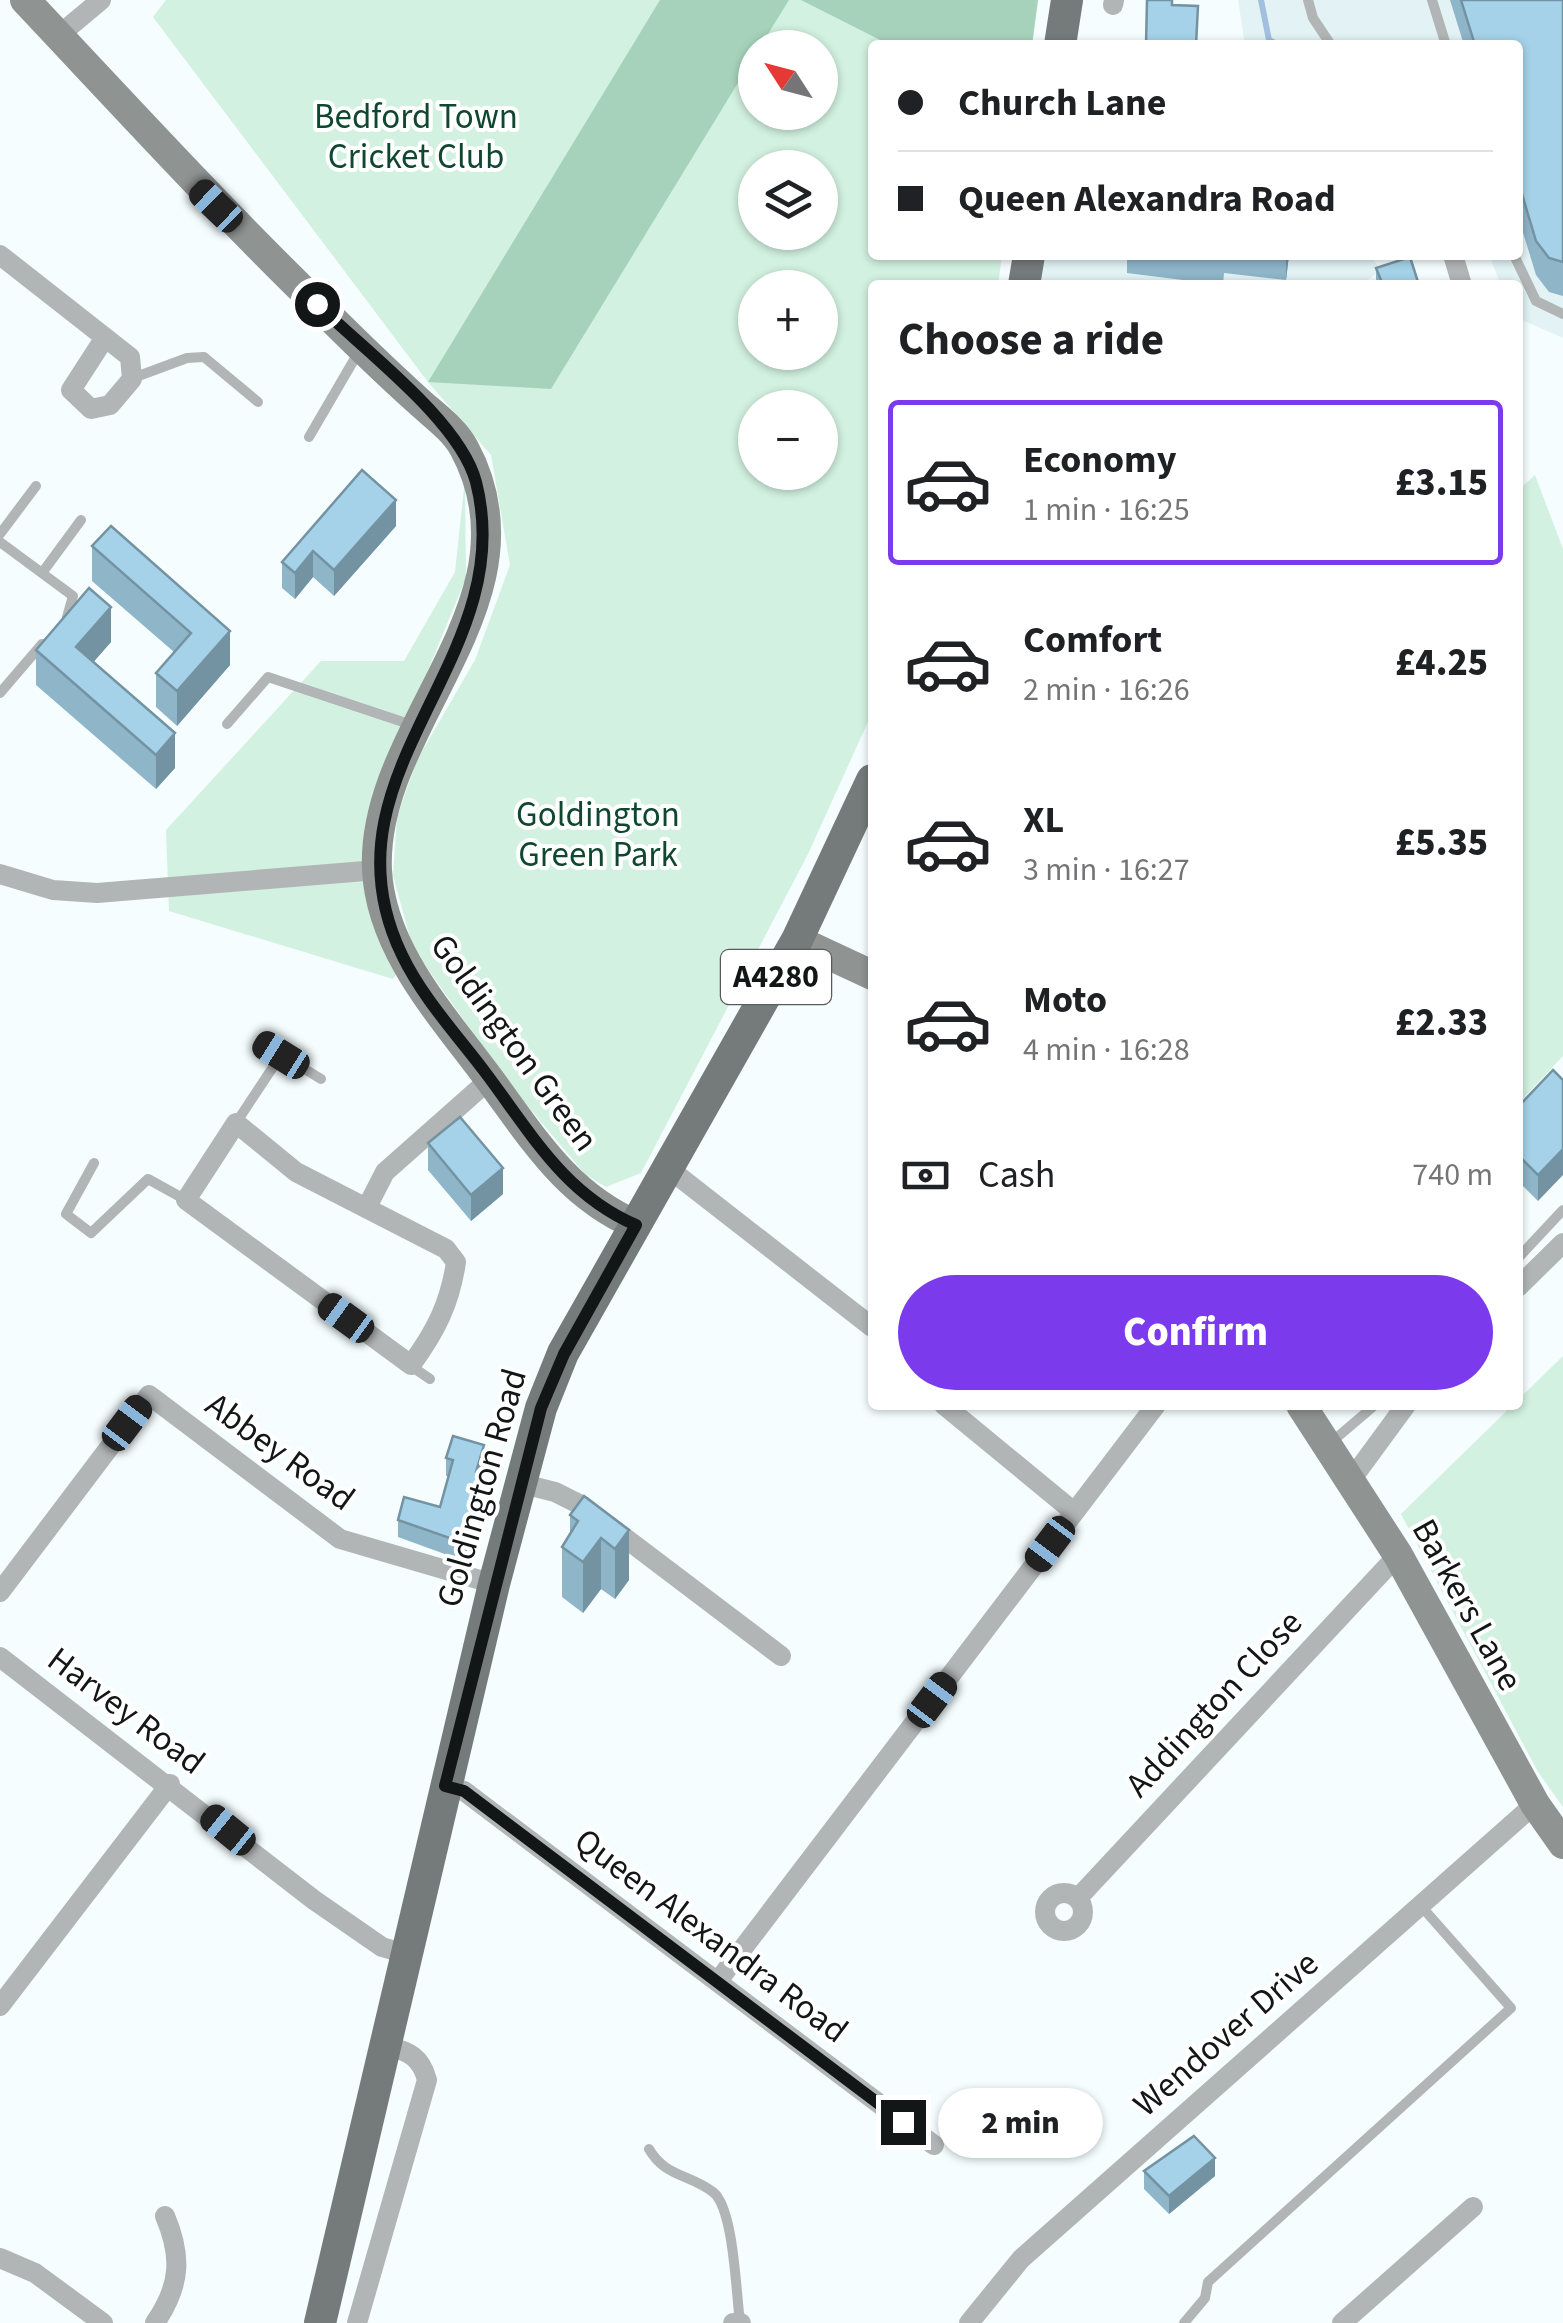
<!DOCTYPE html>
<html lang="en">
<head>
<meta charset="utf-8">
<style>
	body { margin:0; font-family:"Source Sans 3",sans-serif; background:#f6f6f6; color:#202124; height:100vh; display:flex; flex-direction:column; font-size:38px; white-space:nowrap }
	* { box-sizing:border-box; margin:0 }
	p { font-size:32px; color:#757577 }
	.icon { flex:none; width:55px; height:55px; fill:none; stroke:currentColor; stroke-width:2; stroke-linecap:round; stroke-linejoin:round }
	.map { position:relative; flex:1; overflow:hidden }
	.sheet { position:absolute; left:868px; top:280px; width:655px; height:1130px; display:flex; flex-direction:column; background:#fff; border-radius:10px; box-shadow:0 2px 8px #0004 }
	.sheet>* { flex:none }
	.banner { position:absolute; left:868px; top:40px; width:655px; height:220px; border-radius:10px; box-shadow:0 2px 8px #0004; display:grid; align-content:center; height:220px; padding:0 30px; background:#fff }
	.needle { width:65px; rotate:306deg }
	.tools { position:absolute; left:738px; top:30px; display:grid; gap:20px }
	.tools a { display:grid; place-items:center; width:100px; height:100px; border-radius:50%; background:#fff; box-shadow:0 2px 8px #0004; font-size:50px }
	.end { position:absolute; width:45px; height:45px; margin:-22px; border:12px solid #131616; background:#fff; box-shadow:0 0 0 5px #fff }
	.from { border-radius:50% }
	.bubble { position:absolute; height:70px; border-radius:35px; background:#fff; box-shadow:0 2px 8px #0004; font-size:32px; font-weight:800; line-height:70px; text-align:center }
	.car { position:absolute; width:30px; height:60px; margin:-30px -15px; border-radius:12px; box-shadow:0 0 8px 2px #0007; background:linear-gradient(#222 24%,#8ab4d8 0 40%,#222 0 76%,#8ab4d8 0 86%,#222 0) }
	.banner b { display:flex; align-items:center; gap:35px; height:95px; font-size:38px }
	.banner b+b { border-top:2px solid #e0e0e0 }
	.banner i { width:25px; height:25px; background:#202124 }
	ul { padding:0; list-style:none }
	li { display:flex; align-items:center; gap:30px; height:165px; margin:0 20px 15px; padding:0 10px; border:5px solid transparent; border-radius:10px }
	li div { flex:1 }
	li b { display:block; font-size:38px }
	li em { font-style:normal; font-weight:800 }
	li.selected { border-color:#7c3aed }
	li>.icon { width:90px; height:90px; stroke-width:1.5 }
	h2 { padding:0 30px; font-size:45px; line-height:120px }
	.pay { display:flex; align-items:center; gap:25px; height:110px; padding:0 30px; font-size:38px }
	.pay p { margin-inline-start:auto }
	.button { display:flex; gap:20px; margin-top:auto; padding:20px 30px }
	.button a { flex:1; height:115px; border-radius:60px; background:#7c3aed; color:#fff; font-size:40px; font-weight:800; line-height:115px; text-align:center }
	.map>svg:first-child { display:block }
	.built { fill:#e2f2f5 }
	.green { fill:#d2f1e0; fill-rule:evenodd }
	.forest { fill:#a6d2bb }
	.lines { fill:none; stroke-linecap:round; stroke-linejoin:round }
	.stream { stroke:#a2bfdf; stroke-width:6 }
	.lane { stroke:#b2b5b5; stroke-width:10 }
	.street { stroke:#b2b5b5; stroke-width:20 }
	.secondary { stroke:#8f9392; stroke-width:30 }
	.primary { stroke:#757b7a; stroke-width:32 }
	.wall { fill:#8eb5c8 }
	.shaded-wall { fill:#7493a2 }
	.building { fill:#a5d2e8; stroke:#7493a2; stroke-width:2.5 }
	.route { stroke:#131616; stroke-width:12 }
	.labels { text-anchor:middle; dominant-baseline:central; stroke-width:8; stroke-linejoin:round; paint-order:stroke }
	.shield { fill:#fff; stroke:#5a5c5c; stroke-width:2.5 }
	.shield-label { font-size:32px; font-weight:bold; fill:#131616 }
	.park-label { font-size:35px; fill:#0f4731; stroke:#fff }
	.street-label { font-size:35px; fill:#131616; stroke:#fff }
</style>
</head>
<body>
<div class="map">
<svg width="1563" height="2323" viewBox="0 0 1563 2323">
	<rect width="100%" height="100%" fill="#f5fdfe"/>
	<path class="built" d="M 1238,0 L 1563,0 L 1563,338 L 1518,318 L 1518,285 L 1501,285 L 1489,255 L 1518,255 L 1518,45 L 1245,45 Z
		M 1041,255 L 1371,255 L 1380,270 L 1362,285 L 1035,285 Z"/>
	<path class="green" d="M 166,0 L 1038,0 L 1032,45 L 872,45 L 872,255 L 1002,255 L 998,285 L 872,285 L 872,713 L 808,854 L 641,1173 L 606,1187 L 585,1174 L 509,1084 L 413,948 L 393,876 L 397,817 L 417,760 L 475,660 L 510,565 L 491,455 L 428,382 L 153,17 ZM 755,48 L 820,48 L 820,112 L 755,112 ZM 755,168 L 820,168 L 820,232 L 755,232 ZM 755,288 L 820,288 L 820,352 L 755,352 ZM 755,408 L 820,408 L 820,472 L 755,472 Z
		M 1535,475 L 1563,549 L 1563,1056 L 1518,1104 L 1518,491 Z
		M 465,479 L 466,578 L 378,791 L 399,970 L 393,979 L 169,911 L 166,830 L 321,661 L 404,661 L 455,572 Z
		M 1563,1356 L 1563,1807 L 1538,1772 L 1401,1514 Z"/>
	<path class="forest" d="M 660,0 L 789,0 L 760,47 L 755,48 L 755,55 L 551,389 L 428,382 Z
		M 801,0 L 1038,0 L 1032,45 L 890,45 Z"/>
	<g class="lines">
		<path class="stream" d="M 1261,0 L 1269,40 L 1279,45"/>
		<path class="lane" d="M 1308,0 L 1313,18 L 1331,45
			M 1432,0 L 1446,45
			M 1514,255 L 1536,301 L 1563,314
			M 133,378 L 187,358 L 204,357 L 258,402
			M 309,437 L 358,353
			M 0,534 L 36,486
			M 0,542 L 73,596 L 67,617
			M 42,573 L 81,520
			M 0,693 L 42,644
			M 227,724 L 268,677 L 412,725
			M 264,1044 L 321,1079
			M 236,1123 L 281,1055
			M 94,1163 L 66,1214 L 91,1233 L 148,1179 L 186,1200
			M 1518,1258 L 1563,1210
			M 411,1366 L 430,1379
			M 1328,1445 L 1375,1405
			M 649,2149 C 665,2177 690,2174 713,2192 C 734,2208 736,2294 740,2322
			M 1184,2323 L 1205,2298 L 1208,2282 L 1511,2008 L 1421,1906"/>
		<path class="street" d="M 1113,5 L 1114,0
			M 58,36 L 101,0
			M 0,255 L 130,357 L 132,379 L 110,405 L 91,409 L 71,390 L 104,339
			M 1453,255 L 1462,285
			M 0,874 L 53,890 L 97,893 L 377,870
			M 236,1123 L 296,1172 L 446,1249 L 456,1262 C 450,1303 436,1331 411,1365 L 186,1200 Z
			M 668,1168 L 872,1327
			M 367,1207 L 385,1172 L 490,1079
			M 1518,1287 L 1563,1243
			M 944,1405 L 1074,1512
			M 1351,1480 L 1406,1405
			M 519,1483 L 555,1492 L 583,1506 L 781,1656
			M 0,1592 L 149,1395 L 340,1539 L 494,1584
			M 0,1657 L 314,1900 L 382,1947 L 406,1954
			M 445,1786 L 464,1791 L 934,2145
			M1045 1912a19 19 0 1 1 38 0a19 19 0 1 1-38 0Z
			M 1078,1898 L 1398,1555
			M 718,1981 L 1156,1405
			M 0,2006 L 170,1784
			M 0,2258 L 35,2273 L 103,2323
			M 155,2323 C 181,2285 182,2256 165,2216
			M 357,2323 L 427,2080 C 421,2057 409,2051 386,2046
			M 733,2323 L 741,2323
			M 969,2323 L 1021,2259 L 1535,1804
			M 1342,2323 L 1473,2207"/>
		<path class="secondary" d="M 25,0 C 123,104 219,209 322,309 C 353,340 384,370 416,399 C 432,414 454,429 464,448 C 547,601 370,725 377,870 C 381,950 442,1015 487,1076 C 532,1136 565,1194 636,1225
			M 797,940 L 872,975
			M 1301,1405 L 1398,1555 L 1535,1804 L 1563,1844"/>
		<path class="primary" d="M 1060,45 L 1067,0
			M 1024,285 L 1029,255
			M 320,2323 L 494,1584 L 541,1408 L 563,1353 L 797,940 L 872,780"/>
	</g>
	<path class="wall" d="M 1450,0 L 1563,0 L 1563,296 L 1549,292 L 1536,275 L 1518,216 L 1518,45 L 1464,45 Z
		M 1127,255 L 1289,255 L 1286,280 L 1224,273 L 1223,285 L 1127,273 Z
		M 1376,268 L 1419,285 L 1376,285 Z
		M 396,526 L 334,596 L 313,577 L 295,599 L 282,588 L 282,562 Z
		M 92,546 L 230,665 L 177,726 L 156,707 L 156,673 L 174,652 L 92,581 Z
		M 111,642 L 93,662 L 175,768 L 156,789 L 36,685 L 36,650 Z
		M 1553,1070 L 1538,1201 L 1518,1181 L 1518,1107 Z
		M 428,1143 L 503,1194 L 471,1221 L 428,1170 Z
		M 446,1458 L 484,1462 L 480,1473 L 483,1491 L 464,1561 L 398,1537 L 398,1520 L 440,1507 L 449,1476 L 446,1476 Z
		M 570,1515 L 629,1530 L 629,1580 L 615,1599 L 601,1589 L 583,1613 L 562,1597 L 562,1547 L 570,1534 Z
		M 1144,2171 L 1215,2176 L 1169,2214 L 1144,2189 Z"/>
	<path class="shaded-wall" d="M 1286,255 L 1289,255 L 1286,280 Z
		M 1521,415 L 1521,433 L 1518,434 L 1518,416 Z
		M 396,500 L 396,526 L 334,596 L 334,570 Z
		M 313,551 L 313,577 L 295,599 L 295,573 Z
		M 111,607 L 111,642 L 76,682 L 76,647 Z
		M 230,631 L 230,665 L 177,726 L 177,691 Z
		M 175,733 L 175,768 L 156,789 L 156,755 Z
		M 1563,1149 L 1563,1175 L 1538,1201 L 1538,1175 Z
		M 503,1168 L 503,1194 L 471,1221 L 471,1195 Z
		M 484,1445 L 484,1462 L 476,1489 L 476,1472 Z
		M 483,1474 L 483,1491 L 464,1561 L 464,1543 Z
		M 629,1530 L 629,1580 L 615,1599 L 615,1549 Z
		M 601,1538 L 601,1589 L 583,1613 L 583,1562 Z
		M 1215,2158 L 1215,2176 L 1169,2214 L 1169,2196 Z"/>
	<path class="building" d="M 1147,0 L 1172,0 L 1172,5 L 1198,6 L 1196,45 L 1146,45 Z
		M 1461,0 L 1563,0 L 1563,262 L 1549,258 L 1536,241 L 1518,181 L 1518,45 L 1475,45 Z
		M 1410,257 L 1419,285 L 1383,285 L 1376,268 Z
		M 362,470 L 396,500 L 334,570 L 313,551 L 295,573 L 282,562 Z
		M 111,526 L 230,631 L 177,691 L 156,673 L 191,633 L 92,546 Z
		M 89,588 L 111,607 L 76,647 L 175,733 L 156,755 L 36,650 Z
		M 1553,1070 L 1563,1080 L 1563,1149 L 1538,1175 L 1518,1155 L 1518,1107 Z
		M 460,1117 L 503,1168 L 471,1195 L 428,1143 Z
		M 453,1436 L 484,1445 L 476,1472 L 483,1474 L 464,1543 L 398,1520 L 404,1497 L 440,1507 L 453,1460 L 446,1458 Z
		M 584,1496 L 629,1530 L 615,1549 L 601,1538 L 583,1562 L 562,1547 L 578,1521 L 570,1515 Z
		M 1194,2136 L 1215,2158 L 1169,2196 L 1144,2171 Z"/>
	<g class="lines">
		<path class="route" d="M 317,304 C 364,350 460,421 476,482 C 522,661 314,773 402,955 C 422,997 457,1035 485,1072 C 531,1133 564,1194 636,1225 L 564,1354 L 541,1408 L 445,1786 L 464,1791 L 903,2122"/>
	</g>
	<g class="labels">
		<rect class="shield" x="721" y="950" width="110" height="54" rx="8"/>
		<g class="shield-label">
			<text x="776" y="977">A4280</text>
		</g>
		<g class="park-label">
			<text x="416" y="117">Bedford Town<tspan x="416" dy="40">Cricket Club</tspan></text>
			<text x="598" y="815">Goldington<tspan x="598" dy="40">Green Park</tspan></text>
		</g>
		<g class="street-label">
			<text transform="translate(514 1043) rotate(54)">Goldington Green</text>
			<text transform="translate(280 1452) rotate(36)">Abbey Road</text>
			<text transform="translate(482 1488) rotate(-74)">Goldington Road</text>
			<text transform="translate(1467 1605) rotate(61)">Barkers Lane</text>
			<text transform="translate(1214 1704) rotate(-47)">Addington Close</text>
			<text transform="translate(126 1711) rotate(37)">Harvey Road</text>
			<text transform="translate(711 1936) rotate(37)">Queen Alexandra Road</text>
			<text transform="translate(1226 2034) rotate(-41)">Wendover Drive</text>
		</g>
	</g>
</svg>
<div class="tools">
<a><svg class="needle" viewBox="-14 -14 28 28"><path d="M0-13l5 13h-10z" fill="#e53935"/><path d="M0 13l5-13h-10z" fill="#757577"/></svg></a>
<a><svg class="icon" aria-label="layers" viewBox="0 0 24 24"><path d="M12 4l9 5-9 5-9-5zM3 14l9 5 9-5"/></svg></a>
<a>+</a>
<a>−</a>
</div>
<i class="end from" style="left:317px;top:304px"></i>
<i class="end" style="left:903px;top:2122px"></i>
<div class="bubble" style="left:938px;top:2088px;width:165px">2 min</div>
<i class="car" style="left:216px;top:206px;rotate:314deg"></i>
<i class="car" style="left:281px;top:1055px;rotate:302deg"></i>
<i class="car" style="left:346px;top:1318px;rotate:306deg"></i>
<i class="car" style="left:127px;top:1423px;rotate:37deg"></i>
<i class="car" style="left:1050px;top:1544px;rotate:217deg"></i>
<i class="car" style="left:932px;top:1700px;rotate:37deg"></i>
<i class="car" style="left:228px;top:1830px;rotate:309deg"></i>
<div class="banner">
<b><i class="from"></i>Church Lane</b>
<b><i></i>Queen Alexandra Road</b>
</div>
<section class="sheet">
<h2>Choose a ride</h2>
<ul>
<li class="selected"><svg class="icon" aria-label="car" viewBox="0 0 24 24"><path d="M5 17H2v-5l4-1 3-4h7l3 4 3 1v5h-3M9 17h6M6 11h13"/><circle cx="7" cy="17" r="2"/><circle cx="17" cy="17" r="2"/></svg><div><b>Economy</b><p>1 min · 16:25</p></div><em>£3.15</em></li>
<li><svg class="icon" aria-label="car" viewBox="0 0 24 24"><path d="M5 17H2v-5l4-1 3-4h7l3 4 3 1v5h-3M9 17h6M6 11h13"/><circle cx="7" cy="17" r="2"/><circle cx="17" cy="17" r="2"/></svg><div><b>Comfort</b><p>2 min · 16:26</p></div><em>£4.25</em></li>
<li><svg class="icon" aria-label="car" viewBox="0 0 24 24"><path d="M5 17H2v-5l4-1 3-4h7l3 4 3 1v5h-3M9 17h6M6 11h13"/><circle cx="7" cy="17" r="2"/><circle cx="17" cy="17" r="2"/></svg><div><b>XL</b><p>3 min · 16:27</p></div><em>£5.35</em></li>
<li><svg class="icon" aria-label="car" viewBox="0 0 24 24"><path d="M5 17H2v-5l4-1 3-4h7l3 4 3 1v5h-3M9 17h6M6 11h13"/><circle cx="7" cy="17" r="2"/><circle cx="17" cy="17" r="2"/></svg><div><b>Moto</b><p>4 min · 16:28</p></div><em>£2.33</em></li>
</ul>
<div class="pay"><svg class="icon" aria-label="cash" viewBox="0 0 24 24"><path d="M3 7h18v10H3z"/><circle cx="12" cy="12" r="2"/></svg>Cash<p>740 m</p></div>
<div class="button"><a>Confirm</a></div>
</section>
</div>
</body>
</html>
